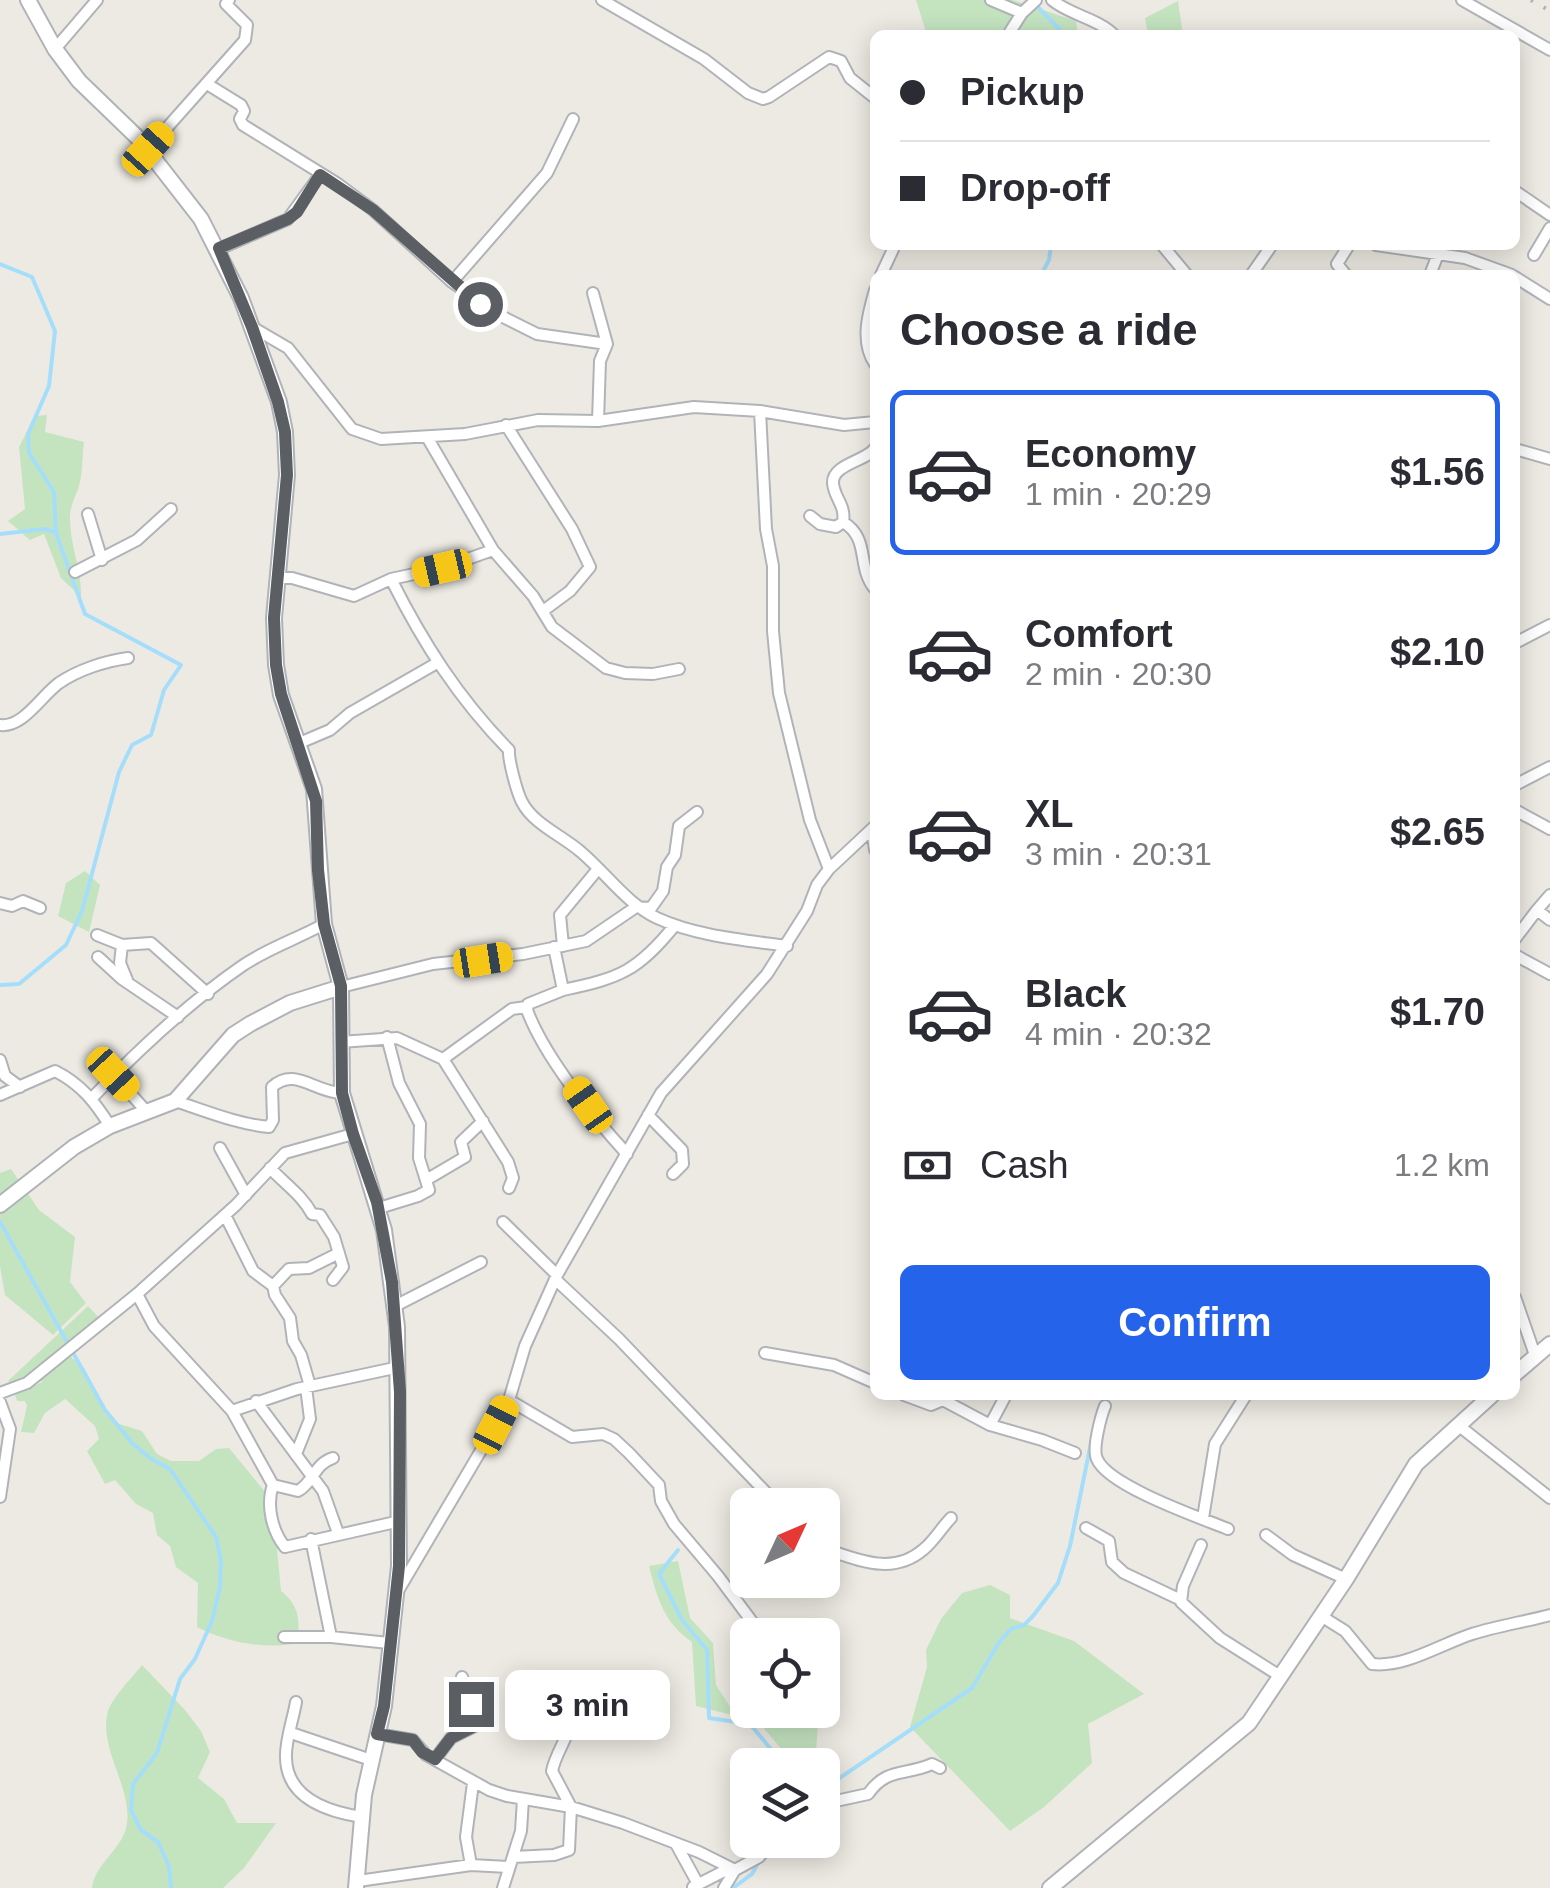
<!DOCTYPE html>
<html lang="en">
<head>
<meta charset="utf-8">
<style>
	body { margin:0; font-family:Helvetica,sans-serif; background:#f7f7f7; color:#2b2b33; height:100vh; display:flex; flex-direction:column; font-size:38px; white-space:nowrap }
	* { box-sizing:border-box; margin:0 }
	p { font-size:32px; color:#7c7c81 }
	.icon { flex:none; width:55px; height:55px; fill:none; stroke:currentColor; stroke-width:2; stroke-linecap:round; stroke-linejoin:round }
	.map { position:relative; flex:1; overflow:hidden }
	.details { position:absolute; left:870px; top:270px; width:650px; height:1130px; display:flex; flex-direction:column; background:#fff; border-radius:15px; box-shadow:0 5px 25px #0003 }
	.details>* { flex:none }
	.top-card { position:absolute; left:870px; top:30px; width:650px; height:220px; border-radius:15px; box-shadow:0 5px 25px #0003; display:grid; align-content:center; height:220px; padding:0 30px; background:#fff }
	.needle { width:65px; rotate:46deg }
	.controls { position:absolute; left:730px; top:1488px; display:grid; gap:20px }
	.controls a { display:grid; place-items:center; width:110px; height:110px; border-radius:15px; background:#fff; box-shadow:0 5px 25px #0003; font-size:50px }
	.end { position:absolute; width:45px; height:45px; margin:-22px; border:12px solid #5b5f63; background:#fff; box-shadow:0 0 0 5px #fff }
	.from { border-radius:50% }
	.bubble { position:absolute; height:70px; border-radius:15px; background:#fff; box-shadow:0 5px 25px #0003; font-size:32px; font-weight:800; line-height:70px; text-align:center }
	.car { position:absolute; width:30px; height:60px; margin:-30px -15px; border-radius:12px; box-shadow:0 0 8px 2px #0007; background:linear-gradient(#f5c518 24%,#345 0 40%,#f5c518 0 76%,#345 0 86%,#f5c518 0) }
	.top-card b { display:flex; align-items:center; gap:35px; height:95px; font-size:38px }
	.top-card b+b { border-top:2px solid #e1e1e2 }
	.top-card i { width:25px; height:25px; background:#2b2b33 }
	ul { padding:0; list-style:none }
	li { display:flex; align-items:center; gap:30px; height:165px; margin:0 20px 15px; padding:0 10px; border:5px solid transparent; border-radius:15px }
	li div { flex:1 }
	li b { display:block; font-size:38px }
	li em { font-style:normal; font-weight:800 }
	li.current { border-color:#2563eb }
	li>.icon { width:90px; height:90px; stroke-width:1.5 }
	h2 { padding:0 30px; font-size:45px; line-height:120px }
	.pay { display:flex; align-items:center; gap:25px; height:110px; padding:0 30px; font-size:38px }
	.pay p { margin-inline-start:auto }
	.button { display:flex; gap:20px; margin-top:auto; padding:20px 30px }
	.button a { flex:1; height:115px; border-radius:15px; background:#2563eb; color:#fff; font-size:40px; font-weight:800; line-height:115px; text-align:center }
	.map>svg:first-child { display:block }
	.green { fill:#c4e4c0 }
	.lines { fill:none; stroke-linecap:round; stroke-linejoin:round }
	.stream { stroke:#a5defb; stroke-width:4 }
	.street-casing { stroke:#b0b4b8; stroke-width:14 }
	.secondary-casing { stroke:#afb3b8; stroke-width:18 }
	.street { stroke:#fff; stroke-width:10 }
	.secondary { stroke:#fff; stroke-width:14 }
	.rail { stroke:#b1b2b3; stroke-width:4; stroke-dasharray:2.5 12; stroke-linecap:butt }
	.route { stroke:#5b5f63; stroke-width:12 }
</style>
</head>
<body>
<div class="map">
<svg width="1550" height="1888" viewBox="0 0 1550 1888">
	<rect width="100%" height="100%" fill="#edeae3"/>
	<path class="green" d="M 916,0 L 1013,0 L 1076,21 L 1078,35 L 927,35 Z
		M 1178,1 L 1183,35 L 1148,35 L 1145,18 Z
		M 47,415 L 45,432 L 84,442 C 82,456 83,476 78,489 C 74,500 70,506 70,519 C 70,546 82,570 81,597 L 61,578 L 44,534 L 30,540 L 8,521 L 25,509 L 19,447 L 35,416 Z
		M 85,871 L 100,885 L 89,932 L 58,916 L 66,883 Z
		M 11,1169 L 39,1210 L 75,1237 L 70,1282 L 86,1303 L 53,1335 L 5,1295 L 0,1266 L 0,1173 Z
		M 88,1306 L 103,1322 L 70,1356 L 84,1368 L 113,1422 L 142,1431 L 157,1454 L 171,1461 L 199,1461 L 216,1449 L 229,1448 L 266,1493 L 276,1538 L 281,1591 C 300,1606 300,1620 297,1643 C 266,1650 226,1642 197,1627 L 198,1583 L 176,1567 L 170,1546 L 157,1535 L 153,1513 L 136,1504 L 115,1480 L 105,1484 L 87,1451 L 99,1439 L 95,1426 L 65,1399 L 45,1413 L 34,1433 L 21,1432 L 27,1406 L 25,1401 L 17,1401 L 15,1395 L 42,1382 L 37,1376 L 13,1386 L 8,1381 Z
		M 678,1561 L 690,1618 L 713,1643 L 716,1685 L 736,1716 L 696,1706 L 692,1642 C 664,1623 657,1598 649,1566 Z
		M 990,1585 L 1010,1595 L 1010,1618 L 1074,1641 L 1144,1694 L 1088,1724 L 1092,1763 L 1044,1807 L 1010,1831 L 910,1727 L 927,1667 L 926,1650 L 941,1619 L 962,1593 Z
		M 142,1665 L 185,1710 L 201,1731 L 210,1752 L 198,1778 L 224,1799 L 237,1823 L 276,1823 L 244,1868 L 223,1888 L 92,1888 C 95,1864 120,1851 126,1828 C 135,1793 100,1752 107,1715 C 110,1699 132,1678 142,1665 Z
		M 773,1710 L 819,1710 L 815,1765 L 795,1765 L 761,1725 Z"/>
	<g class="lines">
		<path class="stream" d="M 1034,3 L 1065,35
			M 0,264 L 32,277 L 55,331 L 49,386 L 28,434 L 29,453 L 54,492 L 56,533 L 85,614 L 181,665 L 164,690 L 151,735 L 132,745 L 119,772 L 82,911 L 66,945 L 19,984 L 0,985
			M 1041,275 L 1049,260 L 1051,245
			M 0,534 L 44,529 L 55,532
			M 0,1222 L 105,1410 L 133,1444 L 150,1458 L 170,1469 L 216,1537 L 221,1561 L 220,1587 L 212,1621 L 195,1659 L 180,1679 L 157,1753 L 133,1784 L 131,1810 L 141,1830 L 158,1842 L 169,1866 L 171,1888
			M 678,1550 L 659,1574 L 682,1620 L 707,1650 L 709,1718 L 750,1724 L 784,1765
			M 822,1790 L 972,1688 L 1000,1641 L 1011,1629 L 1024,1625 L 1033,1616 L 1058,1583 L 1070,1546 L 1092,1438
			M 733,1888 L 752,1874 L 759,1861"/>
		<defs>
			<path id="street" d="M 602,0 L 704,59 L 748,93 L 763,99 L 769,97 L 829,57 L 841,61 L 850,78 L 875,98
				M 991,0 L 1022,13
				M 1052,0 C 1070,15 1099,19 1114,35
				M 1462,0 L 1550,50
				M 1008,35 L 1022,13 L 1036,0
				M 55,49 L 97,0
				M 207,84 L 241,105 L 244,111 L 240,119 L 243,125 L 338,184 L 373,210 L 452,282 L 499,315 L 537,334 L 607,344
				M 148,149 L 245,40 L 247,25 L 226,4 L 229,0
				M 1515,191 L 1550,215
				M 1162,245 L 1187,275
				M 1376,245 L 1465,258 L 1512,275
				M 219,249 L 288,219 L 320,175
				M 1534,255 L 1550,228
				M 881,275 L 895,245
				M 1251,275 L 1272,245
				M 1346,275 L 1337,264 L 1349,245
				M 1430,275 L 1438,254
				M 1515,277 L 1550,299
				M 452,282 L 547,173 L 573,119
				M 875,290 C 868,314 860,342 875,364
				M 593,293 L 607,344 L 600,361 L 598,421
				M 252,327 L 288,348 L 352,429 L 381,439 L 465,434 L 538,420 L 598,421 L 694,407 L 760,411 L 844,425 L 875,422
				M 760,411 L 766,529 L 773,566 L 773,631 L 779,693 L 810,820 L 829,869
				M 506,425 L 572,529 L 590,567 L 570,591 L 543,611
				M 427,437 L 493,550 L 533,596 L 552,627 L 606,668 L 625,673 L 653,674 L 679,669
				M 1515,449 L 1550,459
				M 88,514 L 102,560
				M 810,516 L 820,524 L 836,527 L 843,522 C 846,505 834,498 833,483 C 832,464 867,461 875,448
				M 843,522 C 871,539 856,567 875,589
				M 75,572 L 137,540 L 171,509
				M 278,578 L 292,578 L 354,596 L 391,579 L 442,568 L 493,550
				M 391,579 C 423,643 459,699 509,750 C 508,759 517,793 522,802 C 533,824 563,836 581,852 C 607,874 626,903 657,918 C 696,936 744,940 787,946
				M 1515,643 L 1550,625
				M 0,725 C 23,728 41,696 59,683 C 78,670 105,661 128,658
				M 297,744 L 330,730 L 350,713 L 437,663
				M 1515,785 L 1550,767
				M 1515,810 L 1550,829
				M 872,829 L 875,850
				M 0,903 L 12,906 L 23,901 L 40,908
				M 1537,910 L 1550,895
				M 97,935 L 122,945 L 151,943 L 208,994
				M 1515,939 L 1537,910 L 1550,920
				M 122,945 L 120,963 L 127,980
				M 563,946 L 560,915 L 598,869
				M 554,947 L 563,990 L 528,1004 L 527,1010 C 544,1056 593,1117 627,1154
				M 1515,955 L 1550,974
				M 98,957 L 122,979 L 178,1017
				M 341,987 L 433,964 L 523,954 L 586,941 L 636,907 L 651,908 L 663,891 L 667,867 L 675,855 L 679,826 L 697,812
				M 563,990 C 620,978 638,971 675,925
				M 340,1042 L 397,1038 L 443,1059 L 508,1162 L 513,1178 L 509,1188
				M 443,1059 L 512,1009 L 526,1007
				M 0,1060 L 5,1076 L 20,1087
				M 113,1074 L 146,1111
				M 0,1095 L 55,1071 C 81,1084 95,1102 110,1126
				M 92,1098 C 138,1050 187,1004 242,966 C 268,948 297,939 324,924
				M 175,1101 C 206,1111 237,1124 269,1127 L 273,1120 L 272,1087 C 295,1066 315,1093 342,1093
				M 648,1115 L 682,1150 L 683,1164 L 673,1174
				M 220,1148 L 246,1195
				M 270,1168 C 285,1184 302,1195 312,1214 L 320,1215 L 334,1237 L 343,1267 L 333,1280
				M 426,1180 L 465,1157 L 461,1142 L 483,1121
				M 379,1208 L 418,1196 L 429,1190 L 419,1158 L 420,1124 L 399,1083 L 387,1037
				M 225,1215 L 253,1271 L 273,1286
				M 503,1222 L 557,1275
				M 555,1279 L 619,1339 L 778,1505
				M 137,1294 L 154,1326 L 232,1411 L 273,1485 L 298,1491 C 314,1482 314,1464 333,1458
				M 1515,1297 L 1535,1355
				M 395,1306 L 481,1262
				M 765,1353 L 834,1365 L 875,1383
				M 310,1386 L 301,1355 L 293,1341 L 290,1318 L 275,1295 L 273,1286 L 289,1269 L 309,1268 L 339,1253
				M 0,1393 L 27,1383 L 137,1294 L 236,1205 L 285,1153 L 353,1134
				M 904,1395 L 931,1405 L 943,1400 L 990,1425 L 1042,1440 L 1075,1453
				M 509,1400 L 572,1437 L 603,1434 L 614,1439 L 629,1453 L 659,1485 L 661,1501 L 674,1524 L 718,1576 L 762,1635
				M 256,1401 L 323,1491 L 338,1533
				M 0,1402 L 10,1429 L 0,1497
				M 1105,1406 C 1101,1416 1092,1449 1097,1459 C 1108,1486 1201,1518 1228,1529
				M 232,1411 L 297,1389 L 399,1367
				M 990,1425 L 1006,1395
				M 1458,1425 L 1550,1498
				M 296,1454 L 310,1419 L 306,1387
				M 273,1485 C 266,1505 272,1531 285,1547 L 400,1521
				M 1203,1518 L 1215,1444 L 1246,1395
				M 1086,1528 L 1109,1541 L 1112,1562 L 1124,1573 L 1181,1600
				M 1266,1535 L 1293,1555 L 1346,1579
				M 311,1539 L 331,1637
				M 1201,1545 L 1183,1586 L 1181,1602 L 1220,1638 L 1280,1676
				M 822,1548 C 857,1559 892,1577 924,1549 C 934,1541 942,1527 951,1518
				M 398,1591 L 496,1425 L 509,1400 L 525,1346 L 557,1275 L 661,1093 L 767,974 L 807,911 L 817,885 L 829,869 L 875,826
				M 1321,1616 L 1345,1631 L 1372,1664 C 1405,1668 1441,1644 1472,1634 C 1497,1626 1524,1622 1550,1615
				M 284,1637 L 331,1637 L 389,1643
				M 296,1702 C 293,1720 285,1741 286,1758 C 287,1799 329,1812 362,1817
				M 291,1733 L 371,1760
				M 377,1734 L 413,1740 L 426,1755 L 489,1790 L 507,1796 L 571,1807 L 623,1823 L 699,1852 L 735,1870
				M 435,1759 L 451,1738 L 475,1726 L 470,1695 L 462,1677
				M 822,1804 L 868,1794 C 887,1767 905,1776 932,1764 L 940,1768
				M 676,1844 L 698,1884
				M 513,1857 L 554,1855 L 569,1850 L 571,1807 L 552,1771 C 556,1752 568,1739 571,1720
				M 471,1865 L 466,1837 L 473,1783
				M 358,1881 L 471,1865 L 508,1867
				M 693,1887 L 730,1868
				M 503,1888 L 521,1831 L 523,1799
				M 724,1888 L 735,1870 L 759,1857 L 773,1840"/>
			<path id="secondary" d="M 28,0 L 55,49 L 79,81 L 138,138 L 201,219 L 241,298 L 279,402 L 285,432 L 287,475 L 274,618 L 276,665 L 281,695 L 314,789 L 324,924 L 341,987 L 342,1093 L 384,1230 L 397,1327 L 399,1566 L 384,1706 L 364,1795 L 356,1888
				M 0,1205 L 74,1147 L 110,1126 L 175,1101 L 233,1035 L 250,1024 L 290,1003 L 341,987
				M 1515,1374 L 1550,1344
				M 1050,1888 L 1249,1723 L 1346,1579 L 1416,1464 L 1492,1395"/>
		</defs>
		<use href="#street" class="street-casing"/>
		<use href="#secondary" class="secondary-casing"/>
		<use href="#street" class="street"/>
		<use href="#secondary" class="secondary"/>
		<path class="rail" d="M 1531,0 L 1550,11"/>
	</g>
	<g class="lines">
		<path class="route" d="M 471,1704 L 475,1726 L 451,1738 L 435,1759 L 422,1752 L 413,1740 L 377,1734 L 384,1706 L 399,1566 L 400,1392 L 392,1282 L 377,1202 L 353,1134 L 342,1093 L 341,986 L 324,924 L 318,870 L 316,801 L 281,694 L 276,665 L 274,618 L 287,475 L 285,432 L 278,402 L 252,327 L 219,248 L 288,219 L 297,212 L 320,175 L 373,210 L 480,304"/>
	</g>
</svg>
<div class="controls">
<a><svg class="needle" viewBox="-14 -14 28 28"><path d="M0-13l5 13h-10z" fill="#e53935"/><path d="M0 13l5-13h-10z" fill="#7c7c81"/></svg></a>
<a><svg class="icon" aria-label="locate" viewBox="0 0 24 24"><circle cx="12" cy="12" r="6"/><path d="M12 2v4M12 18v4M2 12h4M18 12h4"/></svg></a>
<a><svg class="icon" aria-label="layers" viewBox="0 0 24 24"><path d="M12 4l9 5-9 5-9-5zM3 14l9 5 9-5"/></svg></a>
</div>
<i class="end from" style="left:480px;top:304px"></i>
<i class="end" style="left:471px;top:1704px"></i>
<div class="bubble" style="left:505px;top:1670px;width:165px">3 min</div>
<i class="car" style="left:148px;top:149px;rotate:42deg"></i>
<i class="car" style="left:442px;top:568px;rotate:257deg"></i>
<i class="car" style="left:483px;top:960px;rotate:81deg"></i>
<i class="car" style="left:113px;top:1074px;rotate:137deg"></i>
<i class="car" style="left:588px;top:1105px;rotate:325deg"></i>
<i class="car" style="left:496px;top:1425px;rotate:27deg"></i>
<div class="top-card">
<b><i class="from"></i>Pickup</b>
<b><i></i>Drop-off</b>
</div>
<section class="details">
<h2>Choose a ride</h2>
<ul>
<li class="current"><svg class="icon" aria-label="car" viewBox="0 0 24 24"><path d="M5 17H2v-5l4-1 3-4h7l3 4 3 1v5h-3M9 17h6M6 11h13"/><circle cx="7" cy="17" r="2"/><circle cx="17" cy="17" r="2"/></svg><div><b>Economy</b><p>1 min · 20:29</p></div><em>$1.56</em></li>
<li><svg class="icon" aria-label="car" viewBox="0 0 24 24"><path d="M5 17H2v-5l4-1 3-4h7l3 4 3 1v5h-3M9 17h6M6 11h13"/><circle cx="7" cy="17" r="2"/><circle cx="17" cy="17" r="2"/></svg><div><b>Comfort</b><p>2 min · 20:30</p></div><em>$2.10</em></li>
<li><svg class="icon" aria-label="car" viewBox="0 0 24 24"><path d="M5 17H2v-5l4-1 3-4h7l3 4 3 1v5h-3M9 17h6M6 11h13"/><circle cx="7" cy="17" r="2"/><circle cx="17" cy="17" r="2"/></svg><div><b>XL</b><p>3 min · 20:31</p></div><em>$2.65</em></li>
<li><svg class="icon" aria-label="car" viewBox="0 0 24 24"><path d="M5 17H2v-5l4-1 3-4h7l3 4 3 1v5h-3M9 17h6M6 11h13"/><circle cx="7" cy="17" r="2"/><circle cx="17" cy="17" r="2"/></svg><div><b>Black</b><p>4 min · 20:32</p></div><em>$1.70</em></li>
</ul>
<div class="pay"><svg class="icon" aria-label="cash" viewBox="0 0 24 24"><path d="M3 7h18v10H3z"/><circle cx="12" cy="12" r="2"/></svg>Cash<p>1.2 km</p></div>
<div class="button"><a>Confirm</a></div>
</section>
</div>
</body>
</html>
